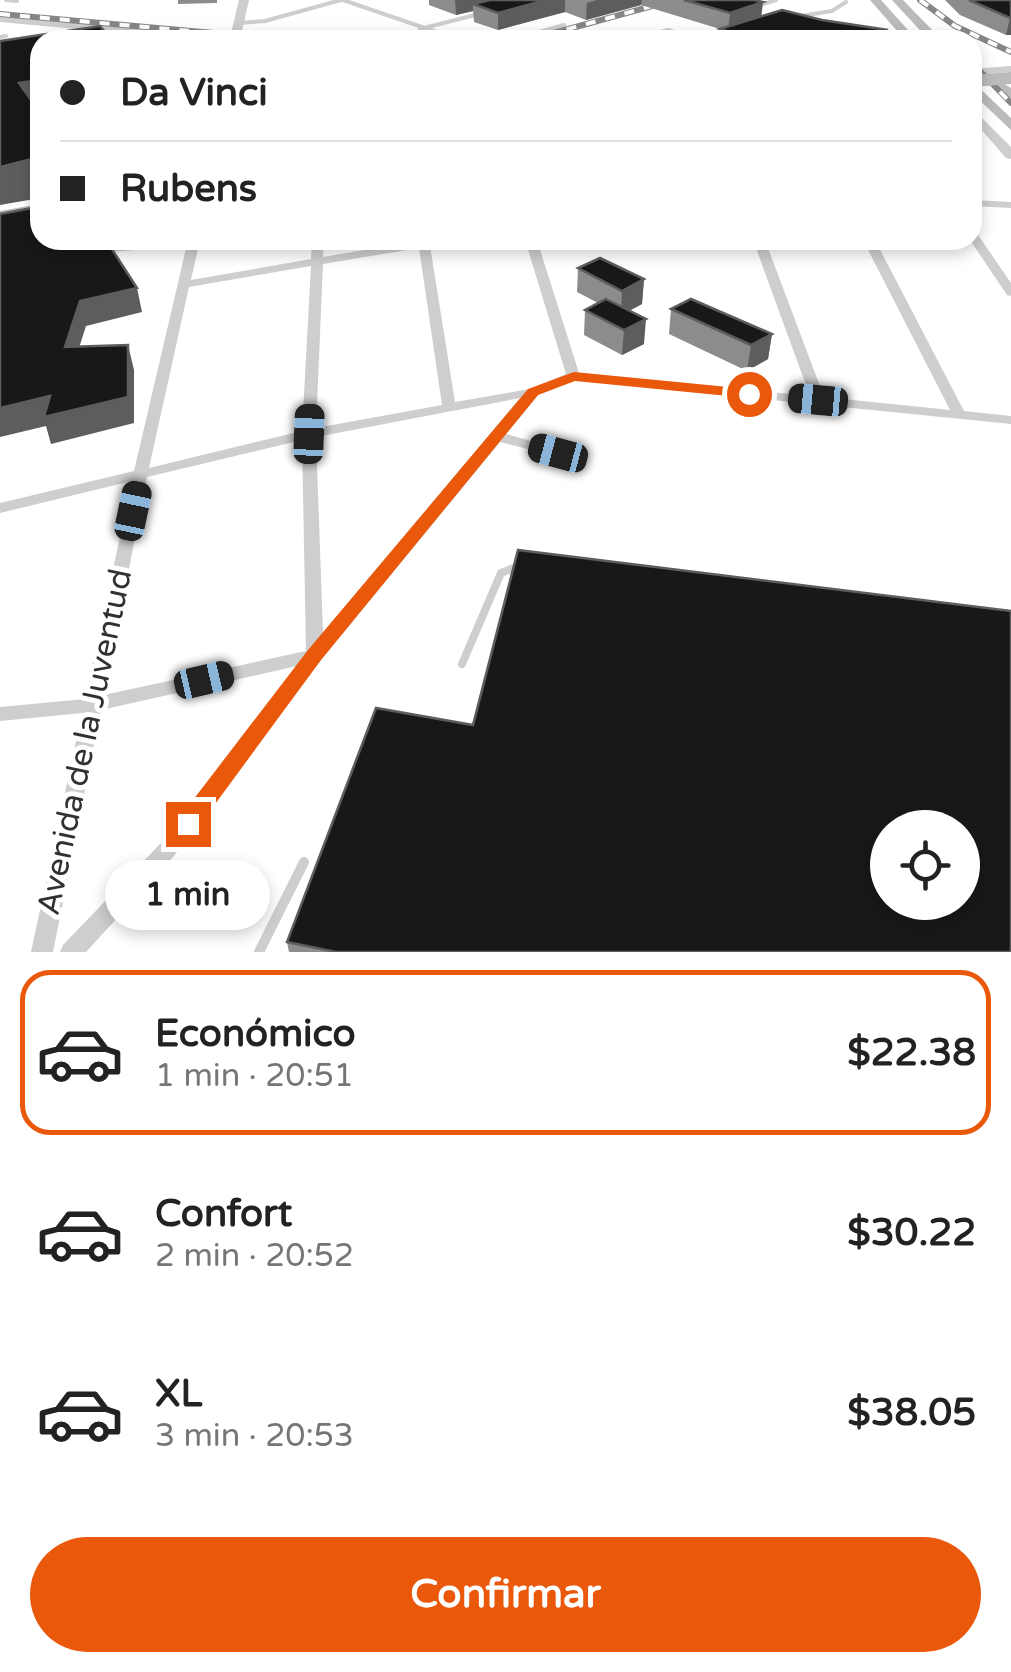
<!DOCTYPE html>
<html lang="es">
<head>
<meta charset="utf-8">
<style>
	body { margin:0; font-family:"Varela Round",sans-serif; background:#f2f2f2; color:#222; height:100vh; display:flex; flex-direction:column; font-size:38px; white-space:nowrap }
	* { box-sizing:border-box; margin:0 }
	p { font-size:32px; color:#767676 }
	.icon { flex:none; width:55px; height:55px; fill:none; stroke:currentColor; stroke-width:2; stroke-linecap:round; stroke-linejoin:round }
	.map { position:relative; height:952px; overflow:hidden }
	.side { display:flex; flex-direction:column; background:#fff; flex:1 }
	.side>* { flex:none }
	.guide { position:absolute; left:30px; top:30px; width:952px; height:220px; border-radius:30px; box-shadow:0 5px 15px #0003; display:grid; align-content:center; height:220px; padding:0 30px; background:#fff }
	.fabs { position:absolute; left:870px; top:810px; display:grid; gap:20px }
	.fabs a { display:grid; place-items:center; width:110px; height:110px; border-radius:50%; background:#fff; box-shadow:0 5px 15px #0003; font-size:50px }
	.end { position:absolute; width:45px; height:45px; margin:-22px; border:12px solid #ea580c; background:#fff; box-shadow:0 0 0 5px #fff }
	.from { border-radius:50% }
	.bubble { position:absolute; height:70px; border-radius:35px; background:#fff; box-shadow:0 5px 15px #0003; font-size:32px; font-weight:800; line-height:70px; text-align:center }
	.car { position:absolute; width:30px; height:60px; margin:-30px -15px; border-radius:12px; box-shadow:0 0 8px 2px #0007; background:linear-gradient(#222 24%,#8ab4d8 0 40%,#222 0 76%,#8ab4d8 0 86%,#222 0) }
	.guide b { display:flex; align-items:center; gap:35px; height:95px; font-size:38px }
	.guide b+b { border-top:2px solid #e0e0e0 }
	.guide i { width:25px; height:25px; background:#222 }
	ul { padding:18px 0 0; list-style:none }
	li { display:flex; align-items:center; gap:30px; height:165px; margin:0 20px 15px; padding:0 10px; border:5px solid transparent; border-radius:30px }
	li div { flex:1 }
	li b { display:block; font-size:38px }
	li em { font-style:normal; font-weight:800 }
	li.current { border-color:#ea580c }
	li>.icon { width:90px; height:90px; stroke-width:1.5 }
	.action { display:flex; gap:20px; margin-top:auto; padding:20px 30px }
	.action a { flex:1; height:115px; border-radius:60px; background:#ea580c; color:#fff; font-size:40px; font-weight:800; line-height:115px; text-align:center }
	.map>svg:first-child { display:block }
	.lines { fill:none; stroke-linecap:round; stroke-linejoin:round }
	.service-far3 { stroke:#cecece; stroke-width:4 }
	.service-far2 { stroke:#cecece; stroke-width:5 }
	.service-far1 { stroke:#cecece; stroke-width:8 }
	.service { stroke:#cecece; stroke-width:10 }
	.minor { fill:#cecece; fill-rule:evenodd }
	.tertiary { fill:#cecece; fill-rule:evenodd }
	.secondary { fill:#bbb; fill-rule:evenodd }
	.rail-casing { stroke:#868686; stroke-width:6 }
	.rail { stroke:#fff; stroke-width:4; stroke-dasharray:10; stroke-linecap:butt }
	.secondary-bridge { stroke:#bbb; stroke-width:12 }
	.wall { fill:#8c8c8c }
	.shaded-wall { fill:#5d5d5d }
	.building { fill:#181818; stroke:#5d5d5d; stroke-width:2.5; fill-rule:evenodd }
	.route { fill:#ea580c }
	.labels { text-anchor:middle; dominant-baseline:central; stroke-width:10; stroke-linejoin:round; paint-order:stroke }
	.street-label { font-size:32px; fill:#313131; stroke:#fff }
</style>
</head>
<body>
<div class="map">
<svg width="1011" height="952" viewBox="0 0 1011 952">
	<rect width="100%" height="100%" fill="#fff"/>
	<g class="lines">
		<path class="service-far3" d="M 6,0 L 17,1
			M 343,0 L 460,40
			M 757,6 L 776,0
			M 794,17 L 832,11 L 846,2
			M 239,23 L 265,21 L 341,0
			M 420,29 L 479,14
			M 0,37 L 6,36
			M 511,40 L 564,25
			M 629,40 L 668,30 L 699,40"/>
		<path class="service-far2" d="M 103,250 L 193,243"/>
		<path class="service-far1" d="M 462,664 L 501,573 L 521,565"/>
		<path class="service" d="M 259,952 L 304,862"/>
		<path class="minor" d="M 972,200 L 1011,202 L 1011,208 L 972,206 Z
			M 972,231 L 976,232 L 1011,283 L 1011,296 L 1007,295 L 970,240 L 972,240 Z
			M 188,240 L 200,240 L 191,280 L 311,259 L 312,240 L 324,240 L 323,257 L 423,240 L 451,240 L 430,246 L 455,402 L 530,389 L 566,374 L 525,240 L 537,240 L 579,373 L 810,396 L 753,240 L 765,240 L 824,397 L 950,410 L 863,240 L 875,240 L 964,411 L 1011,416 L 1011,424 L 574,380 L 538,395 L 506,434 L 563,450 L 565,453 L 563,456 L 558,457 L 500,442 L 321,660 L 174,856 L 86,952 L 60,952 L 63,945 L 160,844 L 297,666 L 101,710 L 53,952 L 31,952 L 82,713 L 0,721 L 0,707 L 85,699 L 132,481 L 0,513 L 0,503 L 134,471 ZM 419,248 L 442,405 L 316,428 L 323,264 ZM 311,266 L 302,431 L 149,468 L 189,287 ZM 520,398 L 323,633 L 316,437 ZM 302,440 L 306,651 L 104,695 L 147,477 Z"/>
		<path class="tertiary" d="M 239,0 L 249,0 L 240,40 L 195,40 L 0,22 L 0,16 L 230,37 Z
			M 1011,66 L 1011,72 L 972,75 L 972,69 Z
			M 972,108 L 1011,147 L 1011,159 L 1006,158 L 972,119 Z"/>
		<path class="secondary" d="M 870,0 L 881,0 L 917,40 L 905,40 Z
			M 892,0 L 903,0 L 942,40 L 929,40 Z
			M 972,69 L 980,69 L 1011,88 L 1011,98 L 972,75 Z
			M 972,81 L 1011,118 L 1011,130 L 972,93 Z
			M 40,204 L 40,214 L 0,221 L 0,211 Z"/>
		<defs>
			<path id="rail" d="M 920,0 L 955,26 L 1011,52
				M 0,14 L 292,40
				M 528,40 L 674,0
				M 972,63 L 1011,103"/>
		</defs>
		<use href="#rail" class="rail-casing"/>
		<use href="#rail" class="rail"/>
		<path class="secondary-bridge" d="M 972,81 L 1011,78"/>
	</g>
	<path class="wall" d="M 178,0 L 217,0 L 217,3 L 178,4 Z
		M 429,0 L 754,0 L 761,16 L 822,20 L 888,30 L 886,38 L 892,40 L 719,40 L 720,29 L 641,5 L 586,20 L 565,12 L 498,30 L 474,22 L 473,11 L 456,15 L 429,5 Z
		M 945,0 L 1011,0 L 1011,35 L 1006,35 L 960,15 Z
		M 578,268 L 644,279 L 642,304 L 629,311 L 644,344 L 622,355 L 584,335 L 585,310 L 598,303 L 577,292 Z
		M 671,309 L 772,334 L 768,359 L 747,371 L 669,334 Z
		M 473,725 L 1011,952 L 289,952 L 287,942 Z"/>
	<path class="shaded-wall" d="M 455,0 L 496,0 L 473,4 L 473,11 L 456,15 Z
		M 546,0 L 565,0 L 565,12 L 498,30 L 498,13 Z
		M 597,0 L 642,0 L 641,5 L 586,20 L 587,3 Z
		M 763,2 L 761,20 L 728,31 L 730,13 Z
		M 1011,18 L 1011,35 L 1006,35 L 1010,18 Z
		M 888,30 L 886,40 L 874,35 Z
		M 778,32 L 777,40 L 755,40 Z
		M 40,80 L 40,100 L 24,103 L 19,83 Z
		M 40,157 L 40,198 L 0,205 L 0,167 Z
		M 644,279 L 642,304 L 621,315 L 622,291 Z
		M 137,288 L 142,312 L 86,326 L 71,373 L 65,347 L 80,301 Z
		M 646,319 L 644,344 L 622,355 L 624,330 Z
		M 772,334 L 768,359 L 747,371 L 751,345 Z
		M 128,345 L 134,370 L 134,423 L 51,444 L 46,426 L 0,437 L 0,408 Z"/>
	<path class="building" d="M 490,0 L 546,0 L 498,13 L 473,4 Z
		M 684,0 L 754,0 L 763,2 L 730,13 Z
		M 969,0 L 1011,0 L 1011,18 L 1010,18 Z
		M 782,10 L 822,20 L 888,30 L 874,35 L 892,40 L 805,40 L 778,32 L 755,40 L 720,29 Z
		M 100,26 L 112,40 L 40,40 L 40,80 L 19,83 L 40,113 L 40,157 L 0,167 L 0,41 Z
		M 32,208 L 40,222 L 40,240 L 50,240 L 55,248 L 94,240 L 106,240 L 137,288 L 80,301 L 65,347 L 128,345 L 128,397 L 44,417 L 50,396 L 0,408 L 0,214 Z
		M 600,258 L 644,279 L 622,291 L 578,268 Z
		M 606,299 L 646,319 L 624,330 L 585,310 Z
		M 691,299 L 772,334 L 751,345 L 671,309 Z
		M 518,550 L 1011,611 L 1011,952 L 336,952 L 287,942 L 376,708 L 473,725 ZM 888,828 L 962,828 L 962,902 L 888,902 Z"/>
	<path class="route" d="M 574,372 L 749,389 L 757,394 L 749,398 L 575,381 L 538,395 L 321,660 L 196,830 L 180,830 L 177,824 L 180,817 L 308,650 L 528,389 Z"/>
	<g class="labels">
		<g class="street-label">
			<text transform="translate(85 742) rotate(-78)">Avenida de la Juventud</text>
		</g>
	</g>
</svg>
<div class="fabs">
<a><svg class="icon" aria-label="locate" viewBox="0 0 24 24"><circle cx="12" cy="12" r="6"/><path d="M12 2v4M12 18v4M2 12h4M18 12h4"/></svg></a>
</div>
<i class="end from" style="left:749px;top:394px"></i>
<i class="end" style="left:188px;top:824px"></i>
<div class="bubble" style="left:105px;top:860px;width:165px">1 min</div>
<i class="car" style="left:818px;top:400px;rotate:275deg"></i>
<i class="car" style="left:309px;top:434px;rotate:2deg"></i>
<i class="car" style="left:558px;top:453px;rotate:285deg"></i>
<i class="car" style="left:133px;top:511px;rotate:12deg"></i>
<i class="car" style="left:204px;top:680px;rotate:77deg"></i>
<div class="guide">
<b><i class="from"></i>Da Vinci</b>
<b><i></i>Rubens</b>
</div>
</div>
<section class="side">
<ul>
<li class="current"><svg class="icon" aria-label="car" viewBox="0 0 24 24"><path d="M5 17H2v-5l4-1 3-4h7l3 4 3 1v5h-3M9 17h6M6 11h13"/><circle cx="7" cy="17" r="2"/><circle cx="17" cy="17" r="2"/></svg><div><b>Económico</b><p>1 min · 20:51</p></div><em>$22.38</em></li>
<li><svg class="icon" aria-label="car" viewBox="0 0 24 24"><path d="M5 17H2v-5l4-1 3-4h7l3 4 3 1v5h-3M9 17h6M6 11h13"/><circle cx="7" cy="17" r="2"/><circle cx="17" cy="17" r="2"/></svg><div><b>Confort</b><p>2 min · 20:52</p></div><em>$30.22</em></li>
<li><svg class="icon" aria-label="car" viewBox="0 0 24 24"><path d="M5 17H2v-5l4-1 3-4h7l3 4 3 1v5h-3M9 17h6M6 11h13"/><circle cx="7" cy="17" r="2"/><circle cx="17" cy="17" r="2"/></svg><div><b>XL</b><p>3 min · 20:53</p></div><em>$38.05</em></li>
</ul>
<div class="action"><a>Confirmar</a></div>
</section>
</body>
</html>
